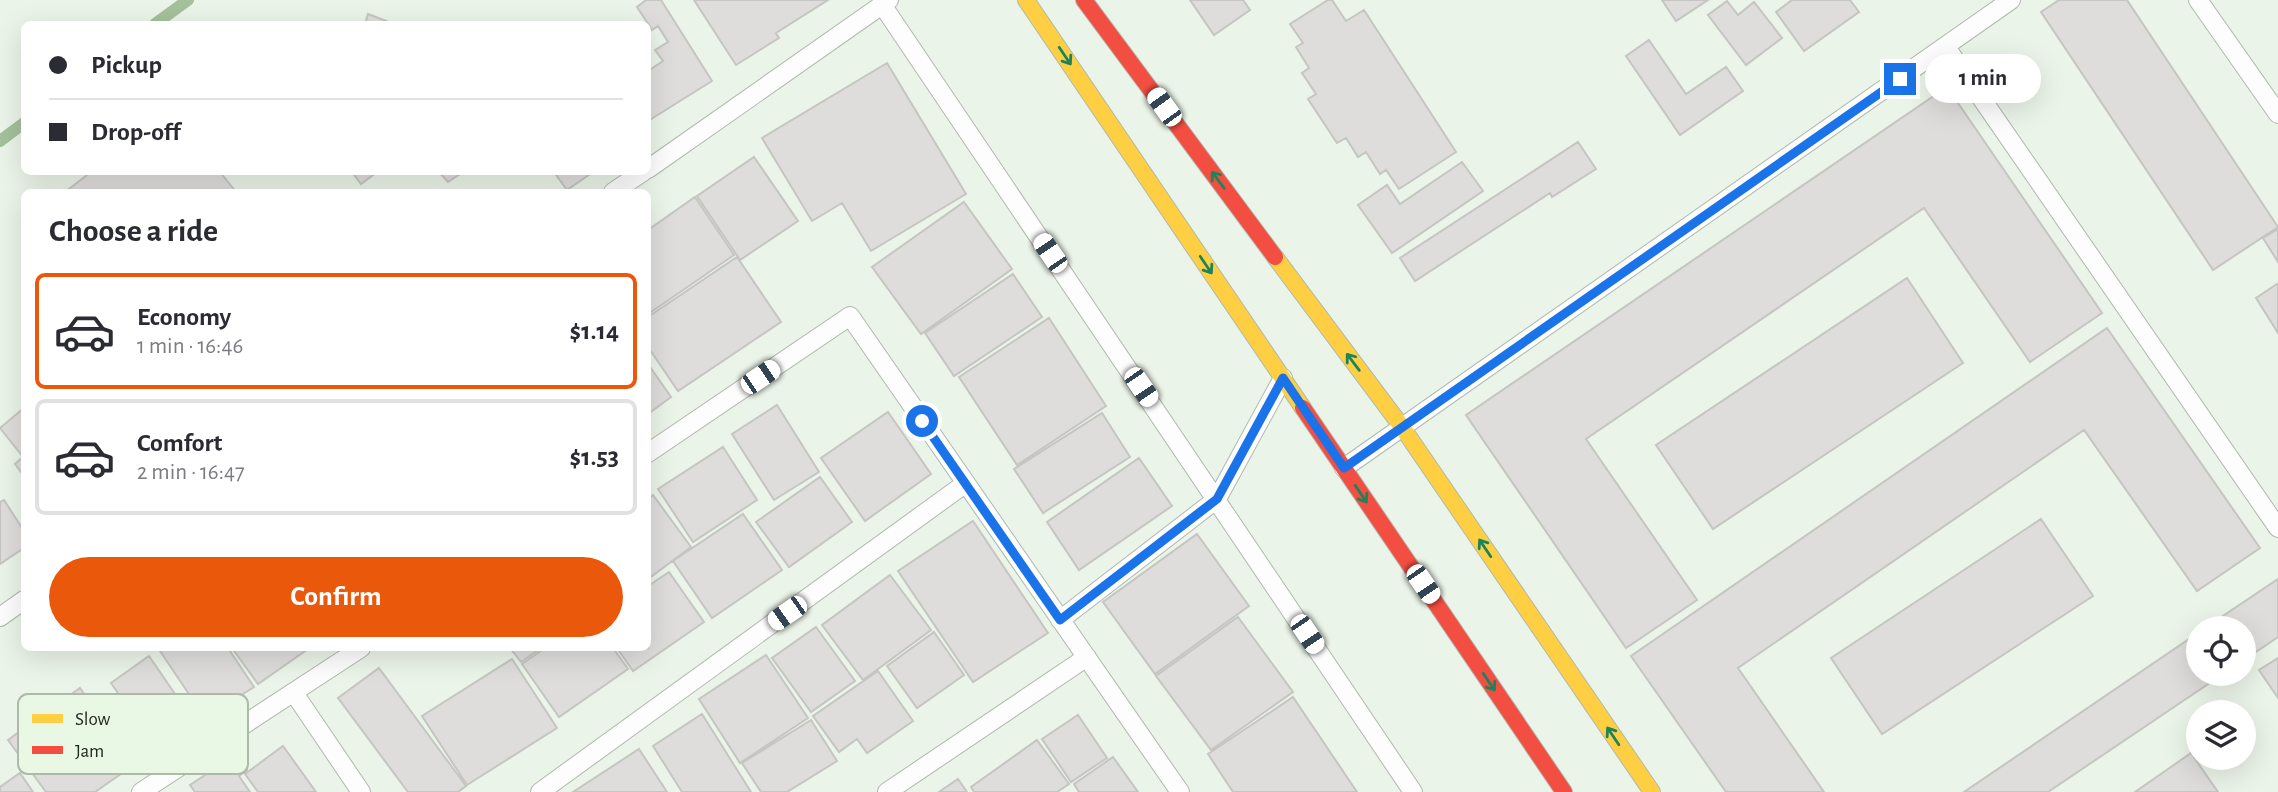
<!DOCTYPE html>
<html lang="en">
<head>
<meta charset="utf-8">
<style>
	body { margin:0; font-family:"Alegreya Sans",sans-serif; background:#f7f7f7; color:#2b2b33; height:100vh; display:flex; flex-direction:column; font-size:26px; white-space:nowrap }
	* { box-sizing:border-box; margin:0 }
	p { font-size:23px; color:#7c7c81 }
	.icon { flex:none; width:38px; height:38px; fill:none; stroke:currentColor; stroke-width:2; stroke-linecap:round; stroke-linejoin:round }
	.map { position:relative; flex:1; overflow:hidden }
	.side { position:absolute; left:21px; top:189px; width:630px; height:462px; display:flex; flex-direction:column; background:#fff; border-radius:10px; box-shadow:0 7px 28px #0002 }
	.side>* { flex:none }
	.guide { position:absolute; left:21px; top:21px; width:630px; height:154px; border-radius:10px; box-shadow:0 7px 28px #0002; display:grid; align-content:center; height:154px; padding:0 28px; background:#fff }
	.controls { position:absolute; left:2186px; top:616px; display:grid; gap:14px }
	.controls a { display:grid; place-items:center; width:70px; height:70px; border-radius:50%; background:#fff; box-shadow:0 7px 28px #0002; font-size:35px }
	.end { position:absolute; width:32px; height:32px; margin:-16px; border:9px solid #1a73e8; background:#fff; box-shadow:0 0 0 4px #fff }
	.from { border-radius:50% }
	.bubble { position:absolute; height:49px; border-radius:24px; background:#fff; box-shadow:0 7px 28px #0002; font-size:23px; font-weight:700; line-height:49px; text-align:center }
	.car { position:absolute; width:21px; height:42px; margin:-21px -10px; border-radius:9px; box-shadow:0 0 5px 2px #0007; background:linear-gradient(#fff 24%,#345 0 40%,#fff 0 76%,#345 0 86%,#fff 0) }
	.guide b { display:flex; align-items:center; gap:24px; height:66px; font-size:26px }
	.guide b+b { border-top:2px solid #e1e1e2 }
	.guide i { width:18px; height:18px; background:#2b2b33 }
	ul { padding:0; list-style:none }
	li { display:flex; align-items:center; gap:21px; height:116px; margin:0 14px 10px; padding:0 14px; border:4px solid #e1e1e2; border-radius:10px }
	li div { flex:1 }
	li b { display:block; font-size:26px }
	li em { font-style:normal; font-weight:700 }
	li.on { border-color:#ea580c }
	li>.icon { width:63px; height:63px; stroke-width:1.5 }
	h2 { padding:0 28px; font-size:32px; line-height:84px }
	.action { display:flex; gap:14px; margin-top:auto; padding:14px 28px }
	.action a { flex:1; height:80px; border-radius:42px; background:#ea580c; color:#fff; font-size:28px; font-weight:700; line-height:80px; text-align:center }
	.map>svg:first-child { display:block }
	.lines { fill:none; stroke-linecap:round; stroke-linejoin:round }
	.stream { stroke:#a4c19a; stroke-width:12 }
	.building { fill:#dedddb; stroke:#c5c5c2; stroke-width:2 }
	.lane-casing { stroke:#b1b8af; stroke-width:20 }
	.slow-casing { stroke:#b1b8af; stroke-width:18 }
	.jam-casing { stroke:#b1b8af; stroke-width:18 }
	.lane { stroke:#fcfdfc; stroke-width:18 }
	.slow { stroke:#ffcf43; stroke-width:16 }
	.jam { stroke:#f24e42; stroke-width:16 }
	.oneway { stroke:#1c845c }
	.route { stroke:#1a73e8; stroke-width:9 }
	.key { fill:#e9f8e4; stroke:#adb9a9; stroke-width:2 }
	.key-label { font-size:19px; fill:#222720 }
</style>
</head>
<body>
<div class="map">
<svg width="2278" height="792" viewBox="0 0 2278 792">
	<rect width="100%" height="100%" fill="#ebf4e8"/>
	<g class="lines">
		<path class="stream" d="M 155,24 L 188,0
			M 0,141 L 24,123"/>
	</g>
	<path class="building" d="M 646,0 L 661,0 L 712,81 L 648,121 L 648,71 L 663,61 L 655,50 L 668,42 L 658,26 L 652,30 L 637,7 Z
		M 694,0 L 828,0 L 776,33 L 779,38 L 736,65 Z
		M 1190,0 L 1243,0 L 1250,10 L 1214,35 Z
		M 1328,0 L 1332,0 L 1346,21 L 1364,10 L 1456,152 L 1399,189 L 1386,170 L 1380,174 L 1366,152 L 1358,157 L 1346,138 L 1337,143 L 1308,99 L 1316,94 L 1302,73 L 1309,68 L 1296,47 L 1303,43 L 1290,24 Z
		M 1662,0 L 1708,0 L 1676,21 Z
		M 1792,0 L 1850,0 L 1859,12 L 1804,51 L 1776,12 Z
		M 2059,0 L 2127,0 L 2278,227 L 2213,270 L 2041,12 Z
		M 1727,1 L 1738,15 L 1754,2 L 1782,38 L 1746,65 L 1708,15 Z
		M 368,14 L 394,24 L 365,24 Z
		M 1649,40 L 1686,94 L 1726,67 L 1743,91 L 1680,135 L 1626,56 Z
		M 887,63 L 966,194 L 871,251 L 842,203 L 812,221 L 762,138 Z
		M 1947,87 L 2102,313 L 2030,362 L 1924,208 L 1586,439 L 1697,600 L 1626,648 L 1466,415 Z
		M 1578,142 L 1596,169 L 1552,197 L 1550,193 L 1415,281 L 1400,258 Z
		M 754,157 L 798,221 L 740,260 L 697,196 Z
		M 1462,162 L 1483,191 L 1392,253 L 1358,205 L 1387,185 L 1400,204 Z
		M 91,172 L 220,172 L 236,192 L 65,192 Z
		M 352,172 L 377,172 L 361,184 Z
		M 439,172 L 463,172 L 448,182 Z
		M 554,172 L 593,172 L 567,190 Z
		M 695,197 L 734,255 L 648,314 L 648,230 Z
		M 964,202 L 1012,269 L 921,334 L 872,267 Z
		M 2278,229 L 2278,262 L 2263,238 Z
		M 737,257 L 781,322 L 678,391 L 648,347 L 648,317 Z
		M 1013,274 L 1042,317 L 954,376 L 925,333 Z
		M 1907,278 L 1963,363 L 1713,529 L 1656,445 Z
		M 2277,284 L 2278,286 L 2278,333 L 2256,298 Z
		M 1049,318 L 1106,406 L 1017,465 L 959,377 Z
		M 2107,328 L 2260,548 L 2197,591 L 2084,430 L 1738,668 L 1824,792 L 1726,792 L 1631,656 Z
		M 648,364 L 671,397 L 648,414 Z
		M 777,405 L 819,472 L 774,500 L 732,434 Z
		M 24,408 L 24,476 L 15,464 L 23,457 L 0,428 Z
		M 888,412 L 931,474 L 865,521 L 821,458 Z
		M 1102,413 L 1130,457 L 1043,513 L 1014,469 Z
		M 723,447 L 757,500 L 693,542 L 658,489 Z
		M 1139,458 L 1172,506 L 1079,570 L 1047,522 Z
		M 820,477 L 852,522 L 789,567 L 756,522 Z
		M 653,495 L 691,547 L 648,579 L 648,499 Z
		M 4,500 L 24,531 L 24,548 L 0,564 L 0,502 Z
		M 743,514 L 782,570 L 712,618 L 673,561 Z
		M 2041,519 L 2093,596 L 1882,734 L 1831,658 Z
		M 973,521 L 1048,633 L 973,682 L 898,571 Z
		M 1197,534 L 1249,606 L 1155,674 L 1103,602 Z
		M 669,572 L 704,622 L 633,671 L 617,648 L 648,648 L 648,586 Z
		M 890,575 L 931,630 L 863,680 L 822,625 Z
		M 2278,579 L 2278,637 L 2244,660 L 2244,628 L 2205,628 Z
		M 1238,617 L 1293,692 L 1211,750 L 1156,676 Z
		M 816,627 L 855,681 L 811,712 L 772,658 Z
		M 934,632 L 964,675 L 917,708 L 887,666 Z
		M 2198,633 L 2198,674 L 2223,674 L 2048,792 L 1964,792 Z
		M 158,648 L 228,648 L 254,687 L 205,718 Z
		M 232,648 L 302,648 L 305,651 L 258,684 Z
		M 510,648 L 541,648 L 521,662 Z
		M 545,648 L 613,648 L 628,669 L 559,717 L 522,664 Z
		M 766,655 L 808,718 L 740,763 L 699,699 Z
		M 149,656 L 199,729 L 161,755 L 111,683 Z
		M 2278,658 L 2278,698 L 2259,670 Z
		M 512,659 L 557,728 L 467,785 L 422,716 Z
		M 379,668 L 466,786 L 458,792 L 408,792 L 338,698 Z
		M 878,671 L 913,721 L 867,753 L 857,739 L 839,752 L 813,716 Z
		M 80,688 L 135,764 L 95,792 L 46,792 L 8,740 Z
		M 1293,697 L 1357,792 L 1233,792 L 1208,754 Z
		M 702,714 L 751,792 L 682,792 L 653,746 Z
		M 1078,715 L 1107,758 L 1071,782 L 1042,739 Z
		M 811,720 L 837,761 L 787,792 L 761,792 L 742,763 Z
		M 1037,740 L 1069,784 L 1057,792 L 974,792 L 971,787 Z
		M 283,746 L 316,792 L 258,792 L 245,774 Z
		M 639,749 L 667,792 L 573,792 Z
		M 2191,753 L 2218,792 L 2135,792 Z
		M 237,754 L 247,770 L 239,776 L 250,792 L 195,792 L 190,785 Z
		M 1113,757 L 1138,792 L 1079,792 L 1074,784 Z
		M 20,773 L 33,792 L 0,792 L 0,787 Z
		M 958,779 L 967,792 L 939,792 Z"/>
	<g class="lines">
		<defs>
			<path id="lane" d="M 2198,0 L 2278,114
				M 883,6 L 1413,792
				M 1946,47 L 2278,528
				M 648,169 L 889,0
				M 613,192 L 643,172
				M 648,453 L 850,316 L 1180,792
				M 1344,468 L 2011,0
				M 0,617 L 24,600
				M 1060,620 L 1217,499 L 1283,378
				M 294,693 L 361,792
				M 141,792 L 361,648
				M 540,792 L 966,483
				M 887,792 L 1087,657"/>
			<path id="slow" d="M 1026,0 L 1303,408
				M 1275,257 L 1402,427 L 1652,792"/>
			<path id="jam" d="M 1084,0 L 1275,257
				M 1303,408 L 1564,792"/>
		</defs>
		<use href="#lane" class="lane-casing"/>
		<use href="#slow" class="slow-casing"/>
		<use href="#jam" class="jam-casing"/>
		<use href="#lane" class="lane"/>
		<use href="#slow" class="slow"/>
		<use href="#jam" class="jam"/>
	</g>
	<defs><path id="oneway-shaft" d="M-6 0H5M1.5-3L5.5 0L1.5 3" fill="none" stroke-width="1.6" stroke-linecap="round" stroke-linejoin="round" transform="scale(1.75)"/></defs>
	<g class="oneway">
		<use href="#oneway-shaft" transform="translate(1065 56) rotate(56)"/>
		<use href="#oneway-shaft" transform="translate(1218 180) rotate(-127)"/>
		<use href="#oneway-shaft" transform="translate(1206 265) rotate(56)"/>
		<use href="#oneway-shaft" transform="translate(1353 362) rotate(-127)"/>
		<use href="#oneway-shaft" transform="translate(1361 494) rotate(56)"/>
		<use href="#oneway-shaft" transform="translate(1485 548) rotate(-124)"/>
		<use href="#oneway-shaft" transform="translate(1489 682) rotate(56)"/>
		<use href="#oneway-shaft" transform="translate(1613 736) rotate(-124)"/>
	</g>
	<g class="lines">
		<path class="route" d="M 922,421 L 1060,620 L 1217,499 L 1283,378 L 1344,468 L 1900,79"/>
	</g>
	<rect x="18" y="694" width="230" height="80" rx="10" class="key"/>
	<rect x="32" y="714" width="31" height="9" fill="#ffcf43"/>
	<rect x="32" y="746" width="31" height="8" fill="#f24e42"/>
	<g class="key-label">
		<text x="75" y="725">Slow</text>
		<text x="75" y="757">Jam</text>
	</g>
</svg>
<div class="controls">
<a><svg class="icon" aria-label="locate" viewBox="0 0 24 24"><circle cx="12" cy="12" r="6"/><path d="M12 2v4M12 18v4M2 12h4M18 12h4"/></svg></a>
<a><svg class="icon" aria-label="layers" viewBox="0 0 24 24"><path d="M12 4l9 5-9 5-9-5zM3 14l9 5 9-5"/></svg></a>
</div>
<i class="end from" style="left:922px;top:421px"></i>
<i class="end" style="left:1900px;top:79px"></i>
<div class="bubble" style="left:1925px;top:54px;width:116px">1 min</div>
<i class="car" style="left:1164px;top:107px;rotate:324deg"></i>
<i class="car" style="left:1050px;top:253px;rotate:326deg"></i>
<i class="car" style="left:760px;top:377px;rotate:56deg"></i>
<i class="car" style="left:1141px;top:387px;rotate:146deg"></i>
<i class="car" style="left:1423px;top:584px;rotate:146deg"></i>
<i class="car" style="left:787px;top:613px;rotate:235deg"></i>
<i class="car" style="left:1307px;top:634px;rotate:146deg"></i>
<div class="guide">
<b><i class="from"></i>Pickup</b>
<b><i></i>Drop-off</b>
</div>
<section class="side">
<h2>Choose a ride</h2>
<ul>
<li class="on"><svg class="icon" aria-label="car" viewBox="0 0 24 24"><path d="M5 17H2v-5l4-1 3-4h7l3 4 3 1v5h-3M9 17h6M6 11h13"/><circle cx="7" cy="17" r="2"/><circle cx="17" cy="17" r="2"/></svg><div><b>Economy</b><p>1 min · 16:46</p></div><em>$1.14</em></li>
<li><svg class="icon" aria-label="car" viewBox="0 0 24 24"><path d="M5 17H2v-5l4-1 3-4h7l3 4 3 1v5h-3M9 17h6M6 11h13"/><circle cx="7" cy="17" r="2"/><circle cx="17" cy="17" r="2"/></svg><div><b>Comfort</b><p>2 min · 16:47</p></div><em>$1.53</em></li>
</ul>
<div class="action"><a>Confirm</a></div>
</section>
</div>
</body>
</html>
